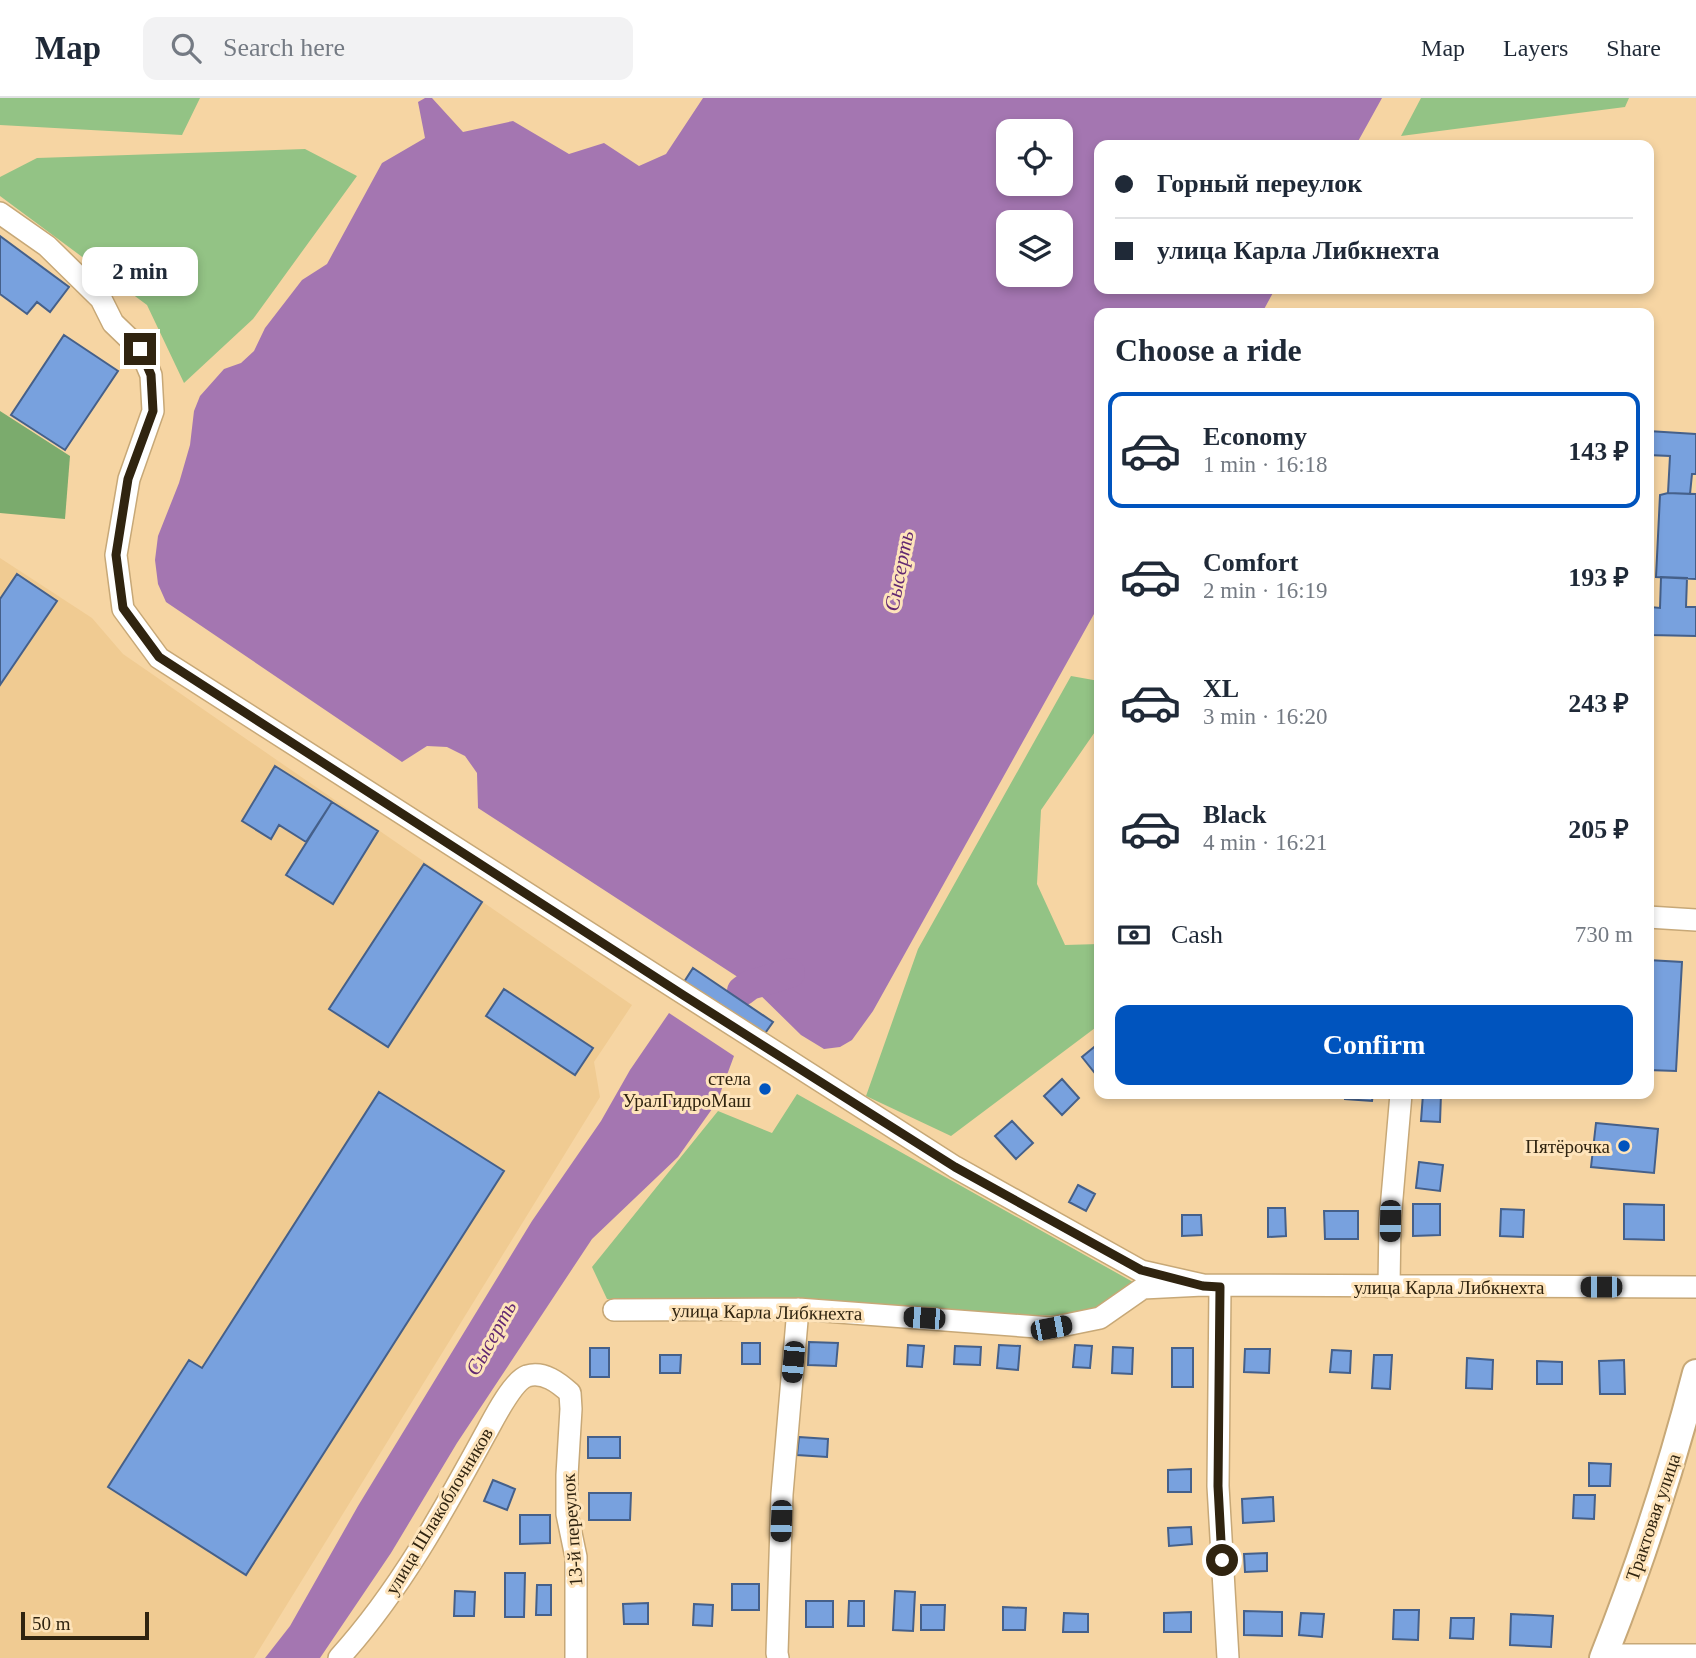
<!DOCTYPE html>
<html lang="en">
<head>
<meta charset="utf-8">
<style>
	body { margin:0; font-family:"Times New Roman",serif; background:#f2f2f3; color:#1f2937; height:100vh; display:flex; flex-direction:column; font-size:26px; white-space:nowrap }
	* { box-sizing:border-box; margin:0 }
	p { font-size:23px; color:#747a83 }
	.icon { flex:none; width:38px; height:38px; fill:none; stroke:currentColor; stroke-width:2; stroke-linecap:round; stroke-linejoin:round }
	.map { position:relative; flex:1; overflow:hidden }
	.sheet { position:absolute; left:1094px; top:210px; width:560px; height:791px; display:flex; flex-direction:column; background:#fff; border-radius:14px; box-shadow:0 4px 10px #0003 }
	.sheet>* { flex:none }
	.top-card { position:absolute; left:1094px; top:42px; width:560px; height:154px; border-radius:14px; box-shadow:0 4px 10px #0003; display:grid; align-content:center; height:154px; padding:0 21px; background:#fff }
	.fabs { position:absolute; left:996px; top:21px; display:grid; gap:14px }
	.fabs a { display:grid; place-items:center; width:77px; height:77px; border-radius:14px; background:#fff; box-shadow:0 4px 10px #0003; font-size:35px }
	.scale { position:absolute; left:21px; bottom:18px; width:128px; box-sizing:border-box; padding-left:7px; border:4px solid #302410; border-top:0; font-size:19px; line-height:24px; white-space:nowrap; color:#302410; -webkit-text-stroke:5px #fee4bb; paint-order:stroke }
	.end { position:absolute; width:32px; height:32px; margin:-16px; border:9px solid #302410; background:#fff; box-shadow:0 0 0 4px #fff }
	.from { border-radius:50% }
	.bubble { position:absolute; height:49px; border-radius:14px; background:#fff; box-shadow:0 4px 10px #0003; font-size:23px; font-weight:800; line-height:49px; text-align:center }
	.car { position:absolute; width:21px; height:42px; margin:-21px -10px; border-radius:9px; box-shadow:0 0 5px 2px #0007; background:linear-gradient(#222 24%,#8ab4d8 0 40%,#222 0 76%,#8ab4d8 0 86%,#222 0) }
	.top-card b { display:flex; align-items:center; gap:24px; height:66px; font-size:26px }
	.top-card b+b { border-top:2px solid #e0e1e3 }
	.top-card i { width:18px; height:18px; background:#1f2937 }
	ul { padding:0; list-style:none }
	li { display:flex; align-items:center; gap:21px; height:116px; margin:0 14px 10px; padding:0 7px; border:4px solid transparent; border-radius:14px }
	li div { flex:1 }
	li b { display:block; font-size:26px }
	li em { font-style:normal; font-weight:800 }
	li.active { border-color:#0054be }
	li>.icon { width:63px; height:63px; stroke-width:1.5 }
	h2 { padding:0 21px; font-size:32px; line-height:84px }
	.pay { display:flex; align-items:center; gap:18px; height:77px; padding:0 21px; font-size:26px }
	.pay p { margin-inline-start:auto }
	.button { display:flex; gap:14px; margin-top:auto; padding:14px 21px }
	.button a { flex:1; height:80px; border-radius:14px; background:#0054be; color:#fff; font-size:28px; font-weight:800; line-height:80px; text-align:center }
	header { display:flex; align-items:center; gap:42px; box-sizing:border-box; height:98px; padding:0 35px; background:#fff; border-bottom:2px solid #e0e1e3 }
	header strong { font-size:33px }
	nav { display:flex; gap:38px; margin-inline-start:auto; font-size:24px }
	.search { width:490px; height:63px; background:#f2f2f3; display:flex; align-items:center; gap:18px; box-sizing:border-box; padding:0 24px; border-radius:14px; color:#747a83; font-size:26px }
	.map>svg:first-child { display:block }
	.built { fill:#f0cb92 }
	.green { fill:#93c385 }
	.forest { fill:#7bab6d }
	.water { fill:#a476b1; fill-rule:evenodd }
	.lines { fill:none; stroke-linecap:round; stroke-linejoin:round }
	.river { stroke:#a476b1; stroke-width:30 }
	.building { fill:#78a1de; stroke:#45608a; stroke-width:2 }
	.minor-casing { stroke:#c7a877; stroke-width:24 }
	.major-casing { stroke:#c7a877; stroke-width:30 }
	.minor { stroke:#fff; stroke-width:21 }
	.major { stroke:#fff; stroke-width:26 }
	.route { stroke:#302410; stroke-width:9 }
	.poi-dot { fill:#0054be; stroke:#fee4bb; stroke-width:2.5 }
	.labels { text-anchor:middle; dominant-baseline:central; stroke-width:6; stroke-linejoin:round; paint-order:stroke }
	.poi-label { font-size:19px; fill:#302410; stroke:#fee4bb; text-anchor:end }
	.street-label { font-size:19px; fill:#302410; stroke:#fee4bb }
	.water-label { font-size:21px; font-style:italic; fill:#622871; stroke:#fee4bb }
</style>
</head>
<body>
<header>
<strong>Map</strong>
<div class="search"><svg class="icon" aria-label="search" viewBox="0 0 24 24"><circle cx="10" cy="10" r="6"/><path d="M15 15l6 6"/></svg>Search here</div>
<nav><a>Map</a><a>Layers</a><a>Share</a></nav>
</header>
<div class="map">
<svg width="1696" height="1560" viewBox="0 0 1696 1560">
	<rect width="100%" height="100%" fill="#f6d5a3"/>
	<path class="built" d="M 0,460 L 92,520 L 123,556 L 632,907 L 594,964 L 600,999 L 254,1560 L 0,1560 Z"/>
	<path class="green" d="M 0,0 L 200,0 L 182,37 L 0,27 Z
		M 1421,0 L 1629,0 L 1625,9 L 1401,38 Z
		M 305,51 L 357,78 L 253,221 L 184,285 L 147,207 L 0,98 L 0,79 L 37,60 Z
		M 1071,578 L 1099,583 L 1099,628 L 1041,712 L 1037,786 L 1065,847 L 1099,846 L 1099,927 L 951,1038 L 866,998 L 918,851 Z
		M 797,996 L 1133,1184 L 1108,1205 L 1077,1218 L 1018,1217 L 868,1206 L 607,1201 L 592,1169 L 718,1013 L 772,1035 Z"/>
	<path class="forest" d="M 0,313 L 70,358 L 65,421 L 0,415 Z"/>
	<path class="water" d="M 425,0 L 432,0 L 463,34 L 513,23 L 569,56 L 604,45 L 639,68 L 666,56 L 703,0 L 1382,0 L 1356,47 L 1099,47 L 1099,191 L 1275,191 L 1262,215 L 1099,215 L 1099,507 L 873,913 L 852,942 L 840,949 L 824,951 L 801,937 L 750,887 L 478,710 L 477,675 L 465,658 L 447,649 L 427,648 L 402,664 L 166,504 L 158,486 L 155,462 L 158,438 L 179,385 L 190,347 L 194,313 L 200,298 L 224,271 L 241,265 L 254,253 L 265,230 L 302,182 L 327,166 L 382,65 L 425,40 L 418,4 ZM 1008,33 L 1060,33 L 1060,86 L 1008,86 ZM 1008,124 L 1060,124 L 1060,177 L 1008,177 Z
		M 669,915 L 734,958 L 717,1004 L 678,1059 L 592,1141 L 457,1345 L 391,1455 L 320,1560 L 265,1560 L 290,1528 L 358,1408 L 532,1123 L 601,1023 L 630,972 Z"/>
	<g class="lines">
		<path class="river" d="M 742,893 L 750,887 L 790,875"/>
	</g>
	<path class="building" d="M 0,138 L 69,189 L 50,214 L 37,204 L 27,216 L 0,196 Z
		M 64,237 L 118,273 L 65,352 L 11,317 Z
		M 1648,333 L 1696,336 L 1696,376 L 1692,376 L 1690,396 L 1668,395 L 1670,358 L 1648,357 Z
		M 1668,395 L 1696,396 L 1696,481 L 1656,479 L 1660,397 Z
		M 17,476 L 57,503 L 0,587 L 0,501 Z
		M 1661,479 L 1687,480 L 1686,509 L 1696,509 L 1696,538 L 1650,537 L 1651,509 L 1660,510 Z
		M 275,668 L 332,704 L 306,744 L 279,727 L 271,741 L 242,723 Z
		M 332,704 L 378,733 L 333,806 L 286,777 Z
		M 424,766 L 482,804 L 388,949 L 329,911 Z
		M 1648,862 L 1682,864 L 1676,973 L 1648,972 Z
		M 693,870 L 773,924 L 763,938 L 684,884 Z
		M 504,891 L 593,950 L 575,977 L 486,918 Z
		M 1099,945 L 1099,979 L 1098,979 L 1082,959 Z
		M 1062,981 L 1079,1000 L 1062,1017 L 1044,998 Z
		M 379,994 L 504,1073 L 246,1477 L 108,1389 L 189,1262 L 202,1270 Z
		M 1345,996 L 1373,996 L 1372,1003 L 1345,1001 Z
		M 1423,996 L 1441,996 L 1440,1024 L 1421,1023 Z
		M 1012,1023 L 1033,1045 L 1016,1061 L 995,1038 Z
		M 1596,1025 L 1658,1031 L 1654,1075 L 1591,1069 Z
		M 1419,1064 L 1443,1067 L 1440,1093 L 1416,1090 Z
		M 1078,1087 L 1095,1096 L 1086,1113 L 1069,1104 Z
		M 1413,1106 L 1440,1106 L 1440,1137 L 1413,1138 Z
		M 1624,1106 L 1664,1107 L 1664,1142 L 1624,1141 Z
		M 1268,1110 L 1285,1110 L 1286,1138 L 1268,1139 Z
		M 1501,1111 L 1524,1112 L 1523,1139 L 1500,1138 Z
		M 1324,1113 L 1358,1113 L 1358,1141 L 1325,1141 Z
		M 1182,1117 L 1201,1117 L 1202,1137 L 1182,1138 Z
		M 809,1244 L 838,1245 L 836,1268 L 808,1267 Z
		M 742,1245 L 760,1245 L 760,1266 L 742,1266 Z
		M 908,1247 L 924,1248 L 922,1269 L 907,1268 Z
		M 999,1247 L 1020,1248 L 1018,1272 L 997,1270 Z
		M 1075,1247 L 1092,1248 L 1090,1270 L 1073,1269 Z
		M 955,1248 L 981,1249 L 980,1267 L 954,1266 Z
		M 1113,1249 L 1133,1250 L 1132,1276 L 1112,1275 Z
		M 590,1250 L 609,1250 L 609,1279 L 590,1279 Z
		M 1172,1250 L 1193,1250 L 1193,1289 L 1172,1289 Z
		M 1245,1251 L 1270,1251 L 1269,1275 L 1244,1274 Z
		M 1332,1252 L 1351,1253 L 1350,1275 L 1330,1274 Z
		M 660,1257 L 681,1257 L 680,1275 L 660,1275 Z
		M 1374,1257 L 1392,1257 L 1390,1291 L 1372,1290 Z
		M 1467,1260 L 1493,1262 L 1492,1291 L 1466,1290 Z
		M 1624,1262 L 1625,1296 L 1600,1296 L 1599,1263 Z
		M 1537,1263 L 1562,1264 L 1562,1286 L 1537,1286 Z
		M 588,1339 L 620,1339 L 620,1360 L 588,1360 Z
		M 799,1339 L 828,1341 L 827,1359 L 797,1357 Z
		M 1589,1365 L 1611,1366 L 1610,1388 L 1589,1388 Z
		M 1191,1371 L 1191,1394 L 1168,1394 L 1168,1372 Z
		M 493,1382 L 515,1391 L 507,1412 L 484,1403 Z
		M 589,1395 L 631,1395 L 630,1422 L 589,1422 Z
		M 1574,1397 L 1595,1397 L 1594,1421 L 1573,1420 Z
		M 1273,1399 L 1274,1423 L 1243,1425 L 1242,1401 Z
		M 520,1417 L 550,1417 L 550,1445 L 520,1446 Z
		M 1191,1429 L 1192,1446 L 1169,1448 L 1168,1430 Z
		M 1267,1455 L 1267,1473 L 1245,1474 L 1244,1456 Z
		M 505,1475 L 525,1475 L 524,1519 L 505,1519 Z
		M 732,1486 L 759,1486 L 759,1512 L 732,1512 Z
		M 537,1487 L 551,1487 L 551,1517 L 536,1517 Z
		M 455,1493 L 475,1494 L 474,1518 L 454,1518 Z
		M 895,1493 L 915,1494 L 913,1533 L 893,1532 Z
		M 806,1503 L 833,1503 L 833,1529 L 806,1529 Z
		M 849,1503 L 864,1503 L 864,1528 L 848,1528 Z
		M 648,1505 L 648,1526 L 624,1526 L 623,1506 Z
		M 694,1506 L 713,1507 L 712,1528 L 693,1527 Z
		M 921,1507 L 945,1507 L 944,1532 L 921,1532 Z
		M 1003,1509 L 1026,1510 L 1025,1532 L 1003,1532 Z
		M 1394,1512 L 1419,1512 L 1418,1542 L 1393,1541 Z
		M 1244,1513 L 1282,1514 L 1282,1538 L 1244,1537 Z
		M 1191,1514 L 1191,1534 L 1164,1534 L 1164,1515 Z
		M 1064,1515 L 1088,1516 L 1088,1534 L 1063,1534 Z
		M 1301,1515 L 1324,1516 L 1322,1539 L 1299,1537 Z
		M 1511,1516 L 1553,1518 L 1551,1549 L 1510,1547 Z
		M 1451,1520 L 1474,1520 L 1473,1541 L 1450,1540 Z"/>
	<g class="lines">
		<defs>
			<path id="minor" d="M 0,115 L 47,148 L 101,201 L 113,225 L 140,251 L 151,277 L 153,313 L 129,381 L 116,457 L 123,511 L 159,560 L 955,1069 L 1141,1173 L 1203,1187
				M 1648,819 L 1696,822
				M 1220,1189 L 1218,1388 L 1228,1560
				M 1389,1189 L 1390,1123 L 1401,996
				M 614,1212 L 798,1211 L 1051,1230 L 1100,1220 L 1143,1190 L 1203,1187 L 1696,1189
				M 1604,1557 L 1696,1557
				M 339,1560 C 400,1493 444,1412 487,1333 C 494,1320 513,1283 527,1278 C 544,1273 559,1285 570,1295 L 571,1311 L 567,1377 L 567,1416 L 576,1459 L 576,1560
				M 778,1560 L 777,1555 L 782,1396 L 798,1211"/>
			<path id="major" d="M 1603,1560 C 1640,1467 1671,1372 1696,1275"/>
		</defs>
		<use href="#minor" class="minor-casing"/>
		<use href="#major" class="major-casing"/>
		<use href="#minor" class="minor"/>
		<use href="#major" class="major"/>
	</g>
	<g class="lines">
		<path class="route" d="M 140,251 L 151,277 L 153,313 L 128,381 L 116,457 L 123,510 L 159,559 L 683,897 L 955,1069 L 1141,1172 L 1203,1188 L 1220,1189 L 1218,1388 L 1222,1462"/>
	</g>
	<g class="poi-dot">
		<circle cx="765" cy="991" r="7"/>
		<circle cx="1624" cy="1048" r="7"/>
	</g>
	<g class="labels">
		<g class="poi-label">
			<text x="751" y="980">стела<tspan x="751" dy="22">УралГидроМаш</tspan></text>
			<text x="1610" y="1048">Пятёрочка</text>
		</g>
		<g class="street-label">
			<text x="1449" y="1189">улица Карла Либкнехта</text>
			<text transform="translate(767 1214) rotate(1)">улица Карла Либкнехта</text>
			<text transform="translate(439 1413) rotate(-59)">улица Шлакоблочников</text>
			<text transform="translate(1653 1419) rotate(-71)">Трактовая улица</text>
			<text transform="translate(572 1432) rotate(-94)">13-й переулок</text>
		</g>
		<g class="water-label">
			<text transform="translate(899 473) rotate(-79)">Сысерть</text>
			<text transform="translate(491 1240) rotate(-61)">Сысерть</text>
		</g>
	</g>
</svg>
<div class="fabs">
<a><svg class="icon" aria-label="locate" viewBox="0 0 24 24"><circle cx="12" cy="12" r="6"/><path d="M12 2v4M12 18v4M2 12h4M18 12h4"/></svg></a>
<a><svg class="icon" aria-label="layers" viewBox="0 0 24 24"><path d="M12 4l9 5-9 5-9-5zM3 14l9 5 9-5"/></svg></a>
</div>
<div class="scale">50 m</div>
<i class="end from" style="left:1222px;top:1462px"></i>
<i class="end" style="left:140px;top:251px"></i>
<div class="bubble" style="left:82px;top:149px;width:116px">2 min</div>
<i class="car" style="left:1390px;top:1123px;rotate:181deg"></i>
<i class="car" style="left:1601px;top:1189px;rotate:270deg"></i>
<i class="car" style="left:924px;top:1220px;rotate:274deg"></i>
<i class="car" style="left:1051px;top:1230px;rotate:79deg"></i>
<i class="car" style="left:793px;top:1264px;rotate:185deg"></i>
<i class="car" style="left:781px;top:1423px;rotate:182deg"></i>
<div class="top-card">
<b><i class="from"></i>Горный переулок</b>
<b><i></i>улица Карла Либкнехта</b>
</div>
<section class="sheet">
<h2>Choose a ride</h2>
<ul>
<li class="active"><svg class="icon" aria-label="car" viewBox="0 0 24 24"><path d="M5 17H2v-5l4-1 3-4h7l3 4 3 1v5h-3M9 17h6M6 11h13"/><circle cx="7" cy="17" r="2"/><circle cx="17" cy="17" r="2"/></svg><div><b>Economy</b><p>1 min · 16:18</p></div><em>143 ₽</em></li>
<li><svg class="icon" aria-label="car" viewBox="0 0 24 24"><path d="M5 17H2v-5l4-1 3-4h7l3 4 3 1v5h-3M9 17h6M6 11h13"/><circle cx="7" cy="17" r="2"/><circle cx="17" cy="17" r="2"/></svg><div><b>Comfort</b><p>2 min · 16:19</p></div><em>193 ₽</em></li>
<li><svg class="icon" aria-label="car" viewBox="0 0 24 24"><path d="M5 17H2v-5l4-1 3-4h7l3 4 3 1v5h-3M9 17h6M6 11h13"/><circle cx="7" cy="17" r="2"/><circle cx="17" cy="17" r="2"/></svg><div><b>XL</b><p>3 min · 16:20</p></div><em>243 ₽</em></li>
<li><svg class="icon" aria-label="car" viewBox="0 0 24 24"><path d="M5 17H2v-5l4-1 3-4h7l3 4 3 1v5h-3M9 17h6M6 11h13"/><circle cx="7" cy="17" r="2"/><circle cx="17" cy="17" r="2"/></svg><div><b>Black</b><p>4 min · 16:21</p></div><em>205 ₽</em></li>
</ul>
<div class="pay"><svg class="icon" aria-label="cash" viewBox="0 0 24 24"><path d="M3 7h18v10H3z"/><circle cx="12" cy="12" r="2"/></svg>Cash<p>730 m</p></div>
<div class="button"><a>Confirm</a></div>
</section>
</div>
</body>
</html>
